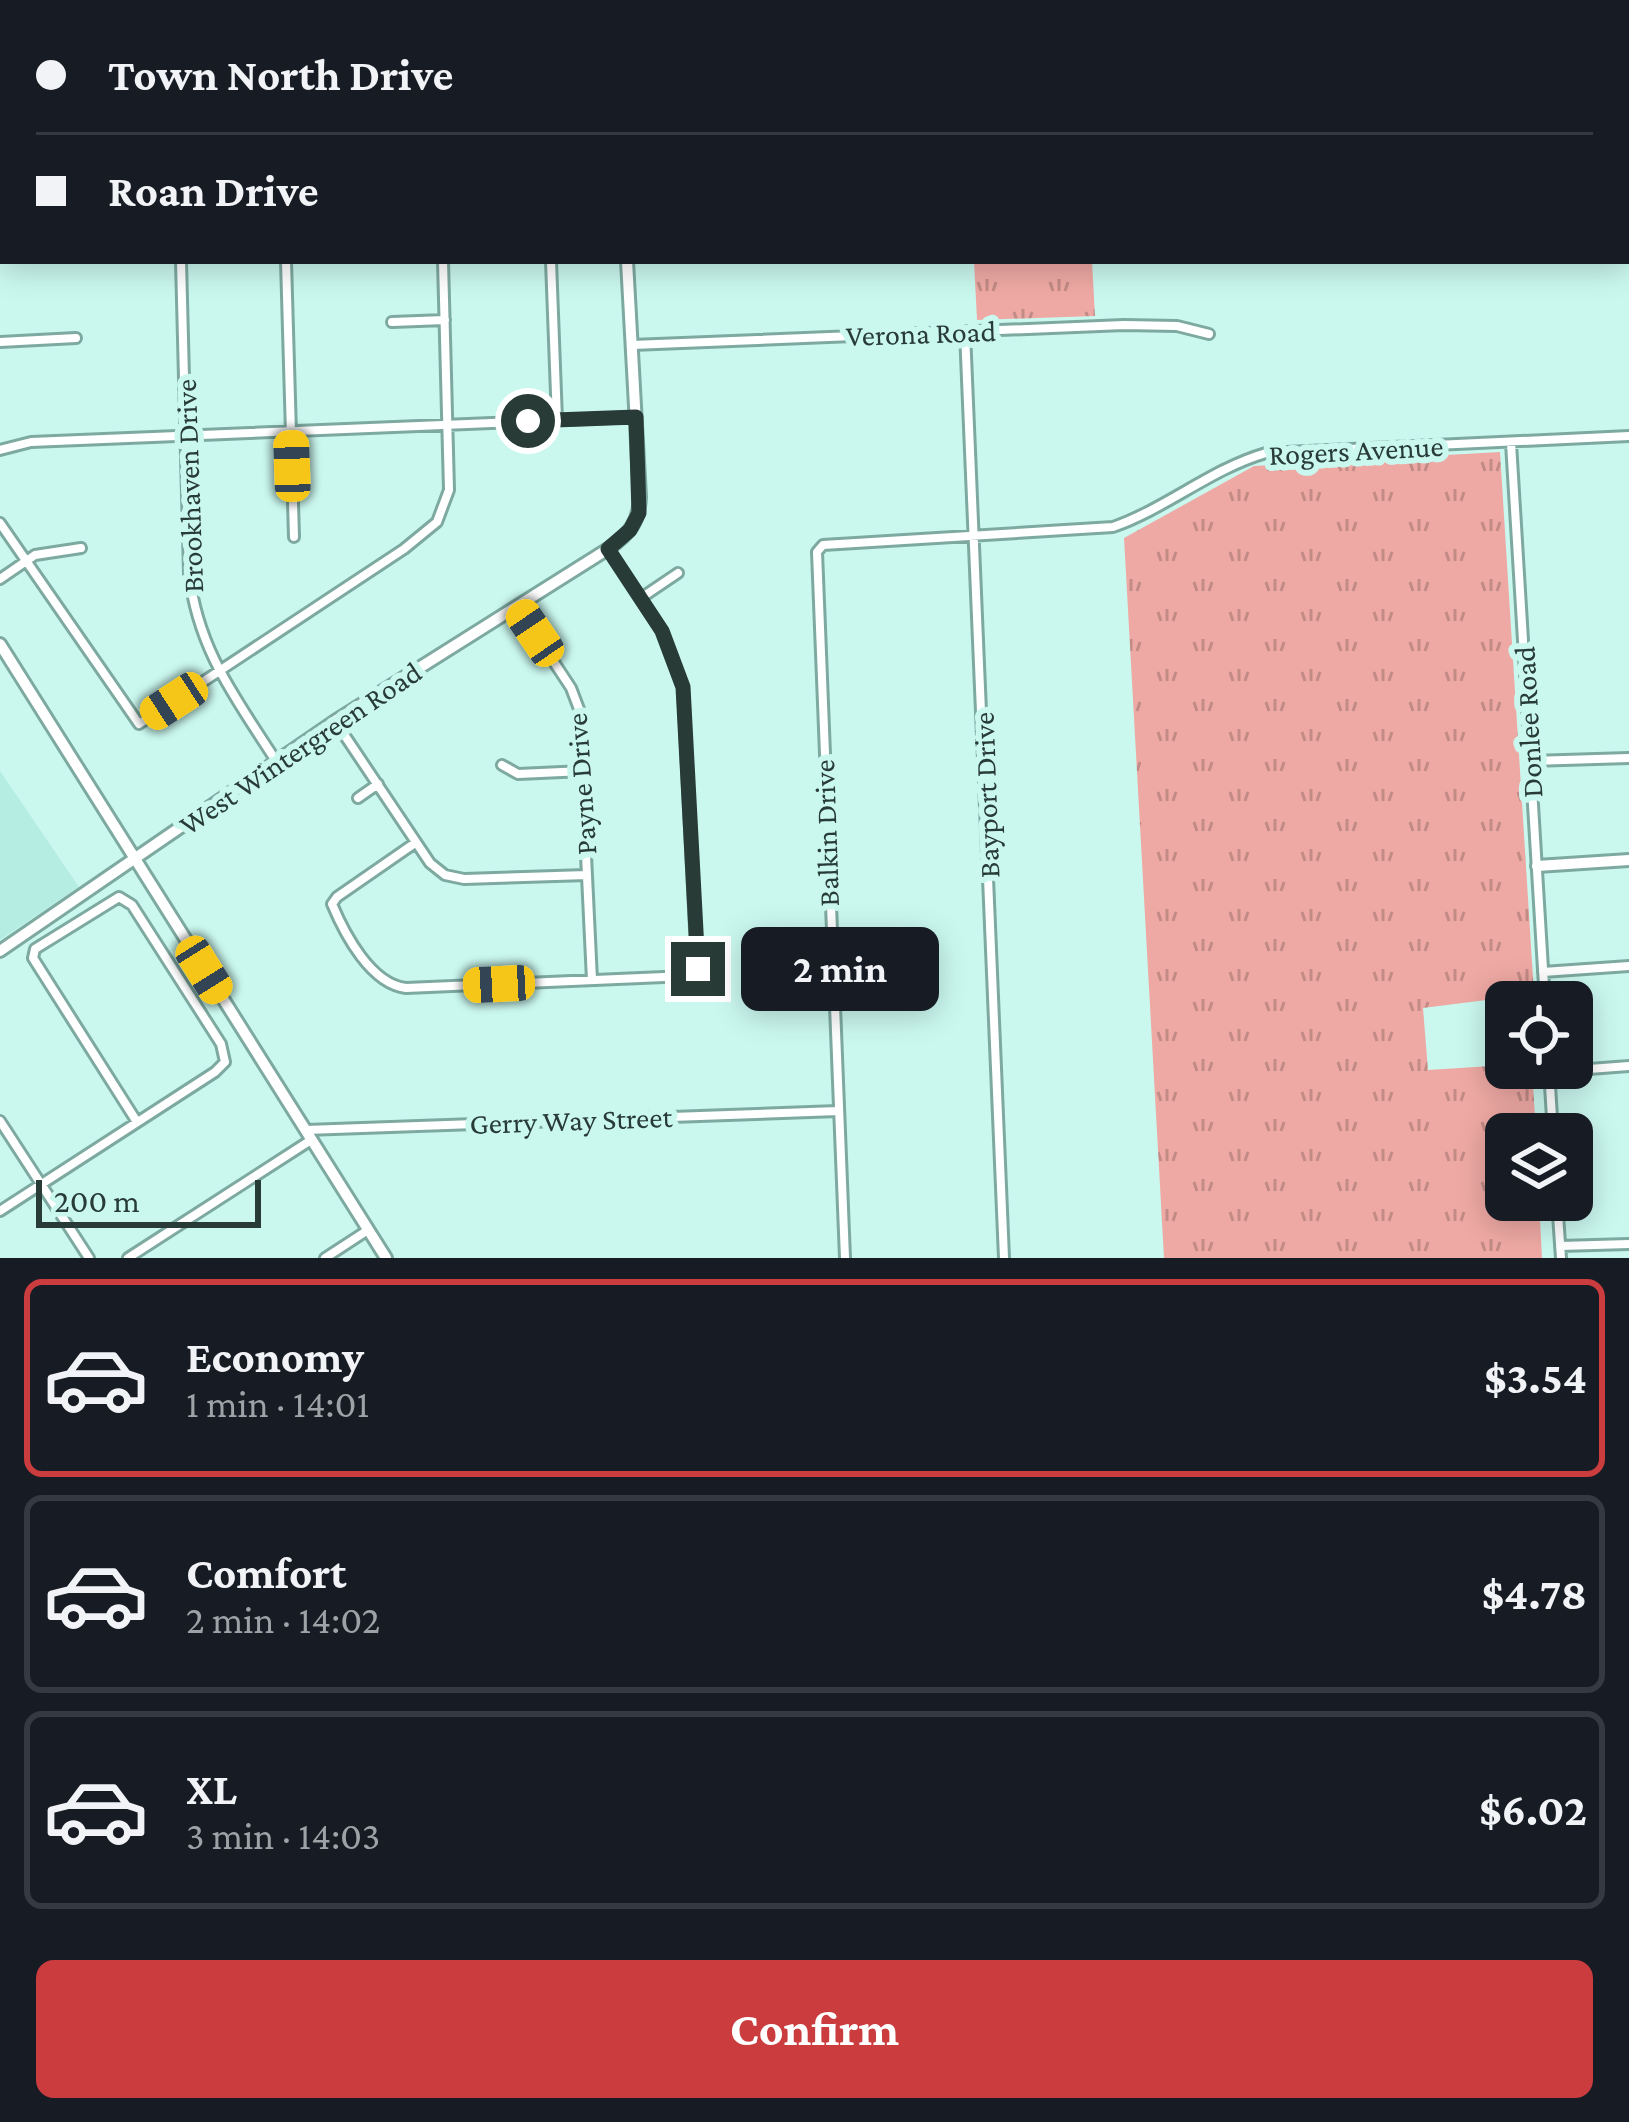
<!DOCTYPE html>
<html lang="en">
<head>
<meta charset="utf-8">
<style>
	body { margin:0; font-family:"Crimson Pro",serif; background:#20242c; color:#f1f3f6; height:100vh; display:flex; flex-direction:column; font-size:45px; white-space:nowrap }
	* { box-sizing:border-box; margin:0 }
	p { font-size:39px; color:#9ea1a6 }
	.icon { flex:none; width:66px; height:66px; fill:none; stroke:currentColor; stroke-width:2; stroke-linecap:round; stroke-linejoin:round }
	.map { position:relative; height:1258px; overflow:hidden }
	.side { display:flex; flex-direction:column; background:#171b24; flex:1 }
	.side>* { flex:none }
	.guide { position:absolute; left:0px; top:0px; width:1629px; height:264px; box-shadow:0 6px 30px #0003; display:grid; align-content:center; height:264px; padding:0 36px; background:#171b24 }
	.tools { position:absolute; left:1485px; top:981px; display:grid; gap:24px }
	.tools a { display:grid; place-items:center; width:108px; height:108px; border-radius:18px; background:#171b24; box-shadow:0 6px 30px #0003; font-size:60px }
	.scale { position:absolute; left:36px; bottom:30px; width:225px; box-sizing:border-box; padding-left:12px; border:6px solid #283b37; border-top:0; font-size:33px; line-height:42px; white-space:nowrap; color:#283b37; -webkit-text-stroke:9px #caf8ef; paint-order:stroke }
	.end { position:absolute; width:54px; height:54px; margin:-27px; border:15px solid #283b37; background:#fff; box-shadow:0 0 0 6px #fff }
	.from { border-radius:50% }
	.bubble { position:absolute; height:84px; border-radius:18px; background:#171b24; box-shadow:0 6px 30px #0003; font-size:39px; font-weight:700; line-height:84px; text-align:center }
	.car { position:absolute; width:36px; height:72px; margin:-36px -18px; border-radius:15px; box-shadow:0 0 9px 3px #0007; background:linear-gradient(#f5c518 24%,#345 0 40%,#f5c518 0 76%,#345 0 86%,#f5c518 0) }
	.guide b { display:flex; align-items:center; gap:42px; height:114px; font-size:45px }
	.guide b+b { border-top:3px solid #363941 }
	.guide i { width:30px; height:30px; background:#f1f3f6 }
	ul { padding:21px 0 0; list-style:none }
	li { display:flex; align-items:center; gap:36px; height:198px; margin:0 24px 18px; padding:0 12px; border:6px solid #363941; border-radius:18px }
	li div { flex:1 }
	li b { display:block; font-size:45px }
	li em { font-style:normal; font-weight:700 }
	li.on { border-color:#cb3c3f }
	li>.icon { width:108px; height:108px; stroke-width:1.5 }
	.primary-button { display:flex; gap:24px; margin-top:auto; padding:24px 36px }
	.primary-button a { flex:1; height:138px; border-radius:18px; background:#cb3c3f; color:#fff; font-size:48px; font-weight:700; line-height:138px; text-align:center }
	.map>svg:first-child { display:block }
	.built { fill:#b6ede3 }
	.grass { fill:url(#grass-tufts) }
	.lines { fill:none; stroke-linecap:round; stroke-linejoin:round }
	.street-casing { stroke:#7da9a1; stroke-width:14 }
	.secondary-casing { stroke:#7da9a1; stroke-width:16 }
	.street { stroke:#fff; stroke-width:8 }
	.secondary { stroke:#fff; stroke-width:10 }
	.route { stroke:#283b37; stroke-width:15 }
	.labels { text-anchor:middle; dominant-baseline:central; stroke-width:12; stroke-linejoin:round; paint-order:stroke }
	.street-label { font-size:30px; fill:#283b37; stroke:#caf8ef }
</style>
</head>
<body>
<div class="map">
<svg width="1629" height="1258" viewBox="0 0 1629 1258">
	<defs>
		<pattern id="grass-tufts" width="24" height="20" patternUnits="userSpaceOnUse" patternTransform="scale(3)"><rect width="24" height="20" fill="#efa9a4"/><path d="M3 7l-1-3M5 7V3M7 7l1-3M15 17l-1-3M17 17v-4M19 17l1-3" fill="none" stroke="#c28b86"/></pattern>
	</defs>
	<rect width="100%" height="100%" fill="#caf8ef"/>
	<path class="built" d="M 0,771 L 79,887 L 0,940 Z"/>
	<path class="grass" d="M 974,261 L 1092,261 L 1095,316 L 977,320 Z
		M 1500,452 L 1534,994 L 1423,1008 L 1428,1070 L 1506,1065 L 1506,1068 L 1532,1068 L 1536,1134 L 1506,1134 L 1506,1200 L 1539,1200 L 1542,1258 L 1164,1258 L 1124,538 L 1254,466 Z"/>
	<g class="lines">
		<defs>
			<path id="street" d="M 67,0 L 67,3
				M 162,0 L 162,3
				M 271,0 L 271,3
				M 375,0 L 375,3
				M 479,0 L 480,3
				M 944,0 L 944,3
				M 1049,0 L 1049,3
				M 1155,0 L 1155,3
				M 1620,0 L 1620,3
				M 1626,74 L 1629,74
				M 1626,105 L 1629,155
				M 0,136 L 3,136
				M 0,236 L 3,236
				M 181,261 L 189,573 C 198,650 235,697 276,761
				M 286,261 L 294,537
				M 551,261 L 557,420
				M 392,322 L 445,320
				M 965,332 L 1004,1258
				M 0,342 L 76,338
				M 632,345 L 1124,325 L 1177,326 L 1209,334
				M 1511,443 L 1545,1002
				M 0,450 L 31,442 L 636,417
				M 0,523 L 139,724 L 404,549 L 437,522 L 449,490 L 443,261
				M 0,579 L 35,555 L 81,548
				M 641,598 L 678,573
				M 517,606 L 571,688 L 579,709 L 592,980
				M 335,721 L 430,863 L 445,875 L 464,879 L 587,875
				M 1531,761 L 1629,758
				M 502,765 L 518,774 L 584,771
				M 358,798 L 378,784
				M 415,843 L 337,897 L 332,904 C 345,935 371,984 406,988 L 687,976 L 697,969 L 683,687 L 662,631 L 608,549
				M 1543,972 L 1629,966
				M 1549,1069 L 1553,1134
				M 1549,1072 L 1629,1066
				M 0,1121 L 89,1258
				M 306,1130 L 838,1111
				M 1557,1200 L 1561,1258
				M 0,1211 L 215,1072 L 225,1062 L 221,1044 L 132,905 L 119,897 L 35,949 L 33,958 L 137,1122
				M 1560,1246 L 1629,1244
				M 128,1258 L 311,1140
				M 325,1258 L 368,1230
				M 845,1258 L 817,552 L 823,545 L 1113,527 C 1167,508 1211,469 1266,453 L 1629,436"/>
			<path id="secondary" d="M 613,0 L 613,3
				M 0,644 L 386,1258
				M 1537,866 L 1629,860
				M 0,951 L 335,721 L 608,549 C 629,534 639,523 640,497 L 627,261"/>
		</defs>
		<use href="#street" class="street-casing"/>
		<use href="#secondary" class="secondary-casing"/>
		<use href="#street" class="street"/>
		<use href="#secondary" class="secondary"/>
	</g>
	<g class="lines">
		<path class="route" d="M 528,421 L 636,417 L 639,513 L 630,530 L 608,549 L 662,631 L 683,687 L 698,969"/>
	</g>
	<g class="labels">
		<g class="street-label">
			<text transform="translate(921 333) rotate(-2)">Verona Road</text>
			<text transform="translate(1356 450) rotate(-3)">Rogers Avenue</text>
			<text transform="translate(189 486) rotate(-92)">Brookhaven Drive</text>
			<text transform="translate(1528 722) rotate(-93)">Donlee Road</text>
			<text transform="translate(300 748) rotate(-34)">West Wintergreen Road</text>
			<text transform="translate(581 784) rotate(-94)">Payne Drive</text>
			<text transform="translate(986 795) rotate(-92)">Bayport Drive</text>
			<text transform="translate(826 833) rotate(-92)">Balkin Drive</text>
			<text transform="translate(571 1120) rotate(-2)">Gerry Way Street</text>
		</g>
	</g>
</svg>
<div class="tools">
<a><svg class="icon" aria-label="locate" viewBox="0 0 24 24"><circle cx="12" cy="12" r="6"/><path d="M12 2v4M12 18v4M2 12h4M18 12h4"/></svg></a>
<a><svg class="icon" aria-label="layers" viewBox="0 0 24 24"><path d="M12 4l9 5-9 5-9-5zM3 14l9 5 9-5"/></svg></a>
</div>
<div class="scale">200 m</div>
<i class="end from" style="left:528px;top:421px"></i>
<i class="end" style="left:698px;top:969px"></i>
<div class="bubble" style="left:741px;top:927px;width:198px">2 min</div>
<i class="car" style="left:292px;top:466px;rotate:358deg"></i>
<i class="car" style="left:535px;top:633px;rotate:326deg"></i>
<i class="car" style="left:174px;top:701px;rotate:237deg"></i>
<i class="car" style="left:204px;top:970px;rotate:148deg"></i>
<i class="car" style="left:499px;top:984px;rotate:267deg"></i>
<div class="guide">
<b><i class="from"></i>Town North Drive</b>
<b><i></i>Roan Drive</b>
</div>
</div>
<section class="side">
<ul>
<li class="on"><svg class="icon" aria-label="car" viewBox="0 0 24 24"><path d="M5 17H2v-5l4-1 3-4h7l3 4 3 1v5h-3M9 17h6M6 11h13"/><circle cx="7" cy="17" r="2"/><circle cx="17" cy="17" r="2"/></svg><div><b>Economy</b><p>1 min · 14:01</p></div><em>$3.54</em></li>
<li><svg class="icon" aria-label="car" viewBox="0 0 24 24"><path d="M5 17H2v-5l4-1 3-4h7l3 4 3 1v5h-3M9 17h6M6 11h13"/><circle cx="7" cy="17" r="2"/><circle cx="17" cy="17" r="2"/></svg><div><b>Comfort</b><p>2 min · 14:02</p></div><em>$4.78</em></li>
<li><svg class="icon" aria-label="car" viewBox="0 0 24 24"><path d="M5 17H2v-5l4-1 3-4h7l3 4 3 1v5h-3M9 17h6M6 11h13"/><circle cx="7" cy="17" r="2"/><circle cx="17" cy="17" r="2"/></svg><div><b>XL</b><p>3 min · 14:03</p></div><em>$6.02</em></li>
</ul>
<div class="primary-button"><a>Confirm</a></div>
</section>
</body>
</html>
